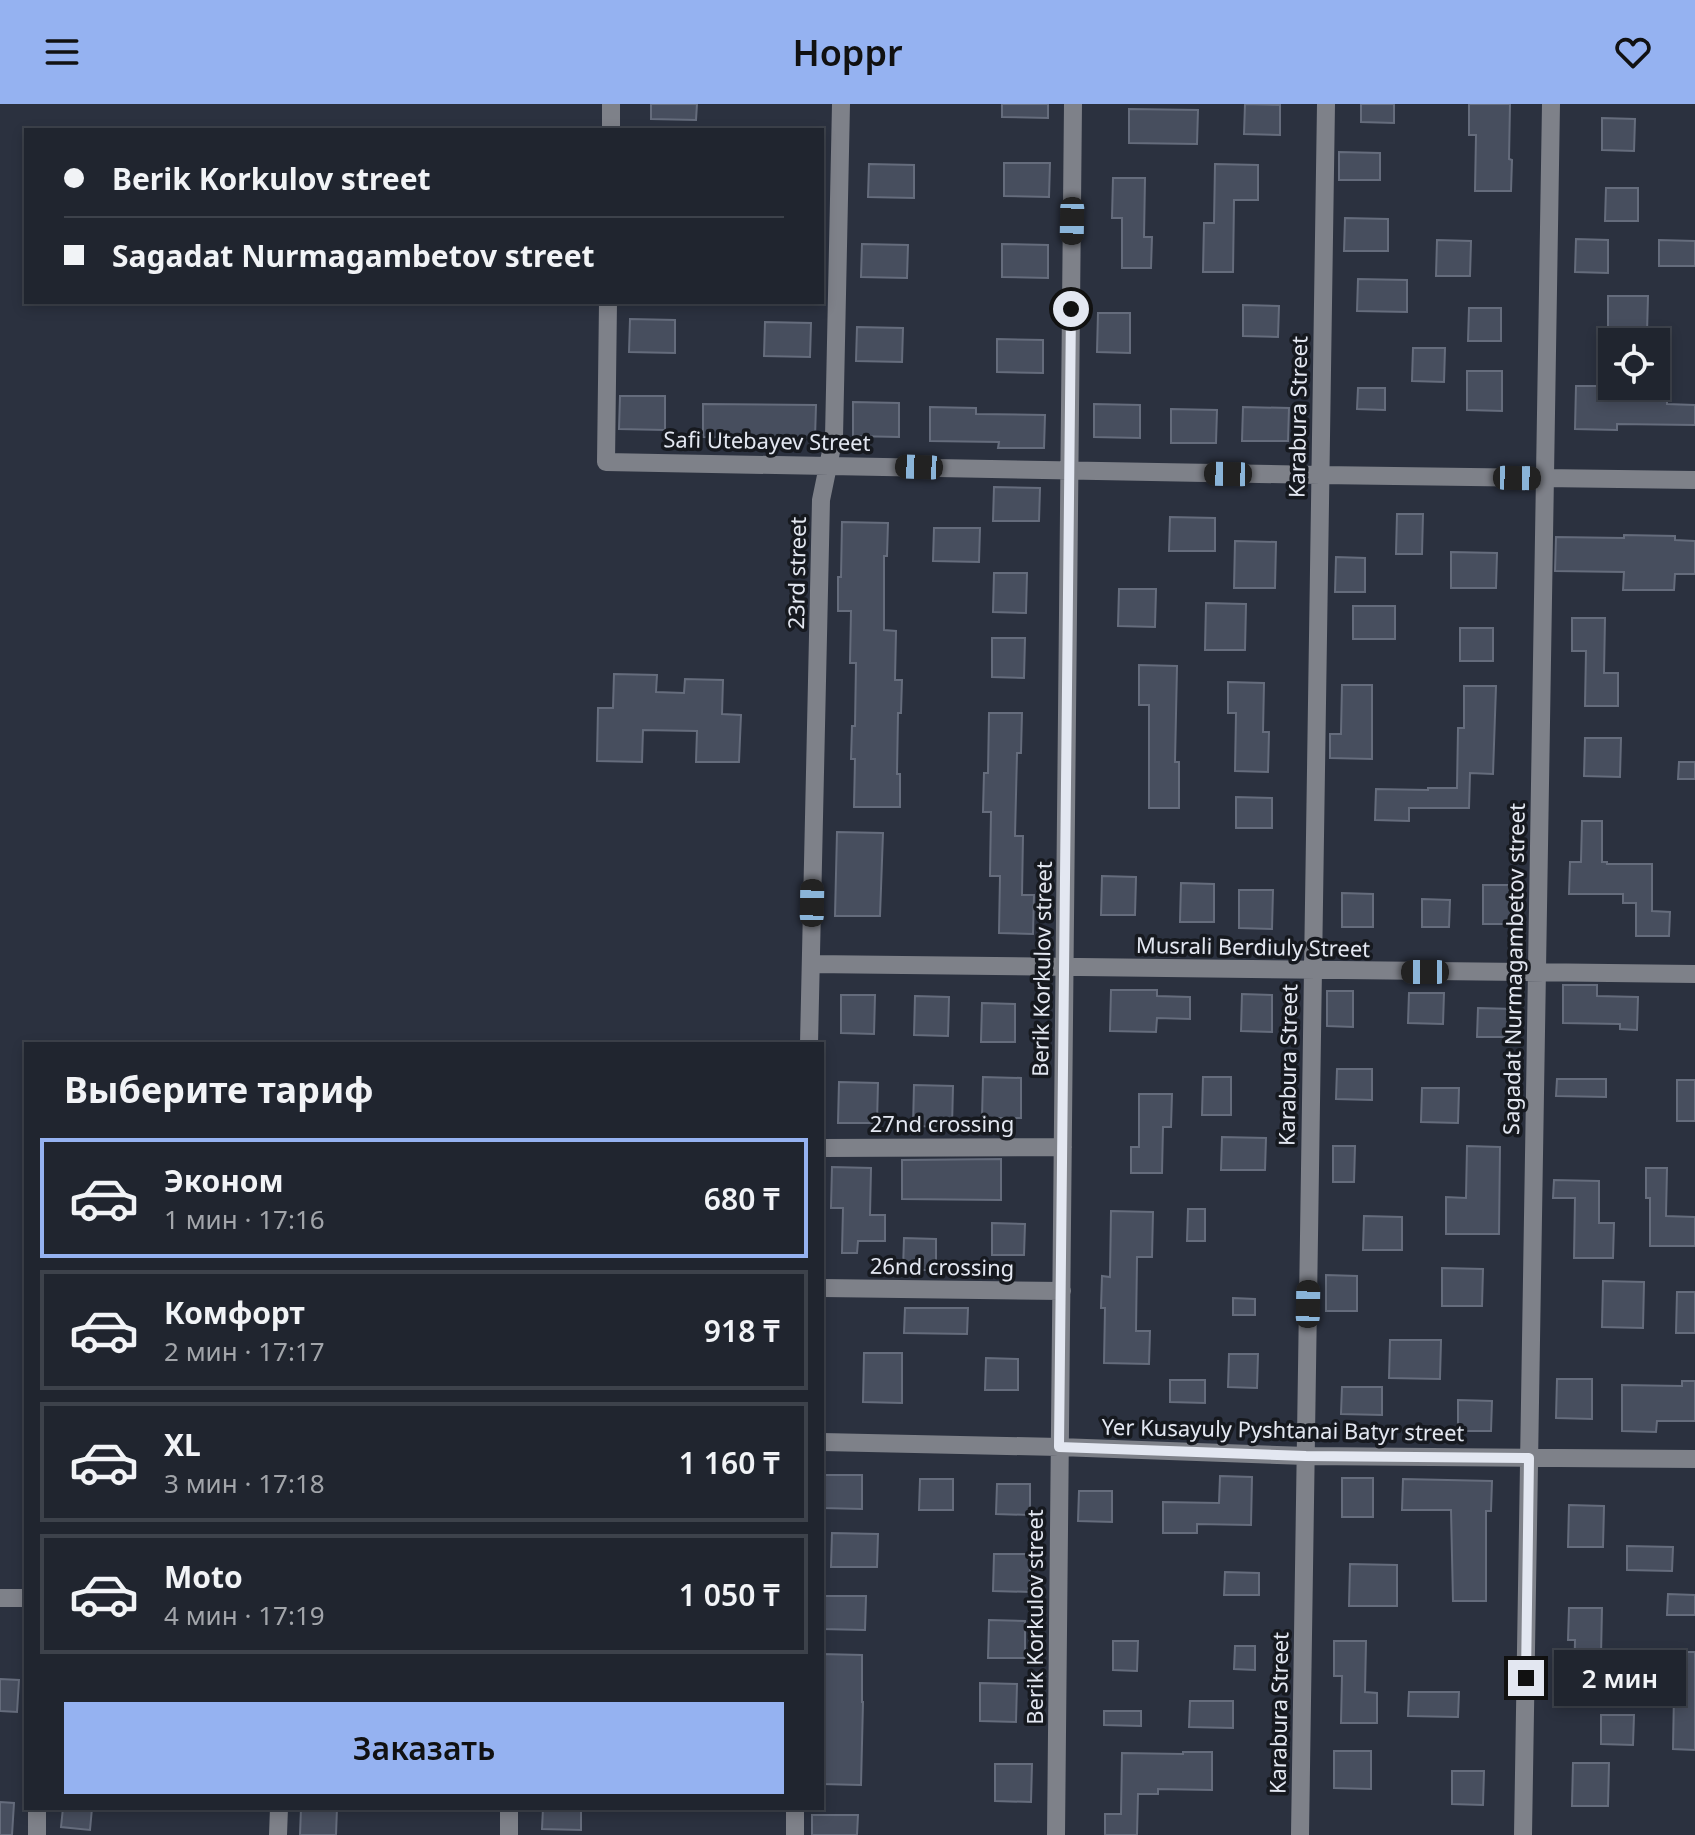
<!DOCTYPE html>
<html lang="ru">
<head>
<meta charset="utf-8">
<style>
	body { margin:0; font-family:"Noto Sans",sans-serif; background:#282d37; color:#f1f3f6; height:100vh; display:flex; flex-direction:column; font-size:30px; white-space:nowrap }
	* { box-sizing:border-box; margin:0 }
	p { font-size:26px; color:#a2a5aa }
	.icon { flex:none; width:44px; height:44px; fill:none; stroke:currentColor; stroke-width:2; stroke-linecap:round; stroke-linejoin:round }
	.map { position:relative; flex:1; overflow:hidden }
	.sheet { position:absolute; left:24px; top:938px; width:800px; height:768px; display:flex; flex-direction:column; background:#20252f; border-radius:0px; box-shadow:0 4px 12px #0003,0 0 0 2px #3d424b }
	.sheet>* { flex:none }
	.top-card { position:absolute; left:24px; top:24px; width:800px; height:176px; border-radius:0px; box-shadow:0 4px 12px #0003,0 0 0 2px #3d424b; display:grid; align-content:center; height:176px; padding:0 40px; background:#20252f }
	.controls { position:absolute; left:1598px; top:224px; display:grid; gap:16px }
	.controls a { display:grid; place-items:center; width:72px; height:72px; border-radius:0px; background:#20252f; box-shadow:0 4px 12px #0003,0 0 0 2px #3d424b; font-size:40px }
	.end { position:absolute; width:36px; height:36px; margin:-18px; border:10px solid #e3e7f1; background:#111; box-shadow:0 0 0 4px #111 }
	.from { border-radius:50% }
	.bubble { position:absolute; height:56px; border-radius:0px; background:#20252f; box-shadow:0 4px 12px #0003,0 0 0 2px #3d424b; font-size:26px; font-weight:600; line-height:56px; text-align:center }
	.car { position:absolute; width:24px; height:48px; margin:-24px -12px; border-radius:10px; box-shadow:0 0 6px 2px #0007; background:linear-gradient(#222 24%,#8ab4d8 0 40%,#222 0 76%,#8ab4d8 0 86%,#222 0) }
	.top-card b { display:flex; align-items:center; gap:28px; height:76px; font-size:30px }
	.top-card b+b { border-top:2px solid #3d424b }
	.top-card i { width:20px; height:20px; background:#f1f3f6 }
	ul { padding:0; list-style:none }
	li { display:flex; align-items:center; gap:24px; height:120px; margin:0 16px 12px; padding:0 24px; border:4px solid #3d424b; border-radius:0px }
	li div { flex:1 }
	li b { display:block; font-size:30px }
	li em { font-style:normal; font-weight:600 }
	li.current { border-color:#95b2f1 }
	li>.icon { width:72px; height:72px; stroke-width:1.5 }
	h2 { padding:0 40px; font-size:36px; line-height:96px }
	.primary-button { display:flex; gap:16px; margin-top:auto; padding:16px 40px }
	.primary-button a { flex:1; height:92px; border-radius:0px; background:#95b2f1; color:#111; font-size:32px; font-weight:600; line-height:92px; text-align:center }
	header { display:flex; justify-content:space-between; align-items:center; height:104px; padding:0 40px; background:#95b2f1; color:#111; font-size:36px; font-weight:600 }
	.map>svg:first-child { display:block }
	.building { fill:#474e5e; stroke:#656c7c; stroke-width:2 }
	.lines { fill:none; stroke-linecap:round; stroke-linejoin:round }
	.minor { stroke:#7e8189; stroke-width:18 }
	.route { stroke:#e3e7f1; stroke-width:10 }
	.labels { text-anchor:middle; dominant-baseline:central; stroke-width:7; stroke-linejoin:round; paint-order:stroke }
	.street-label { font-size:22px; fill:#e3e7f1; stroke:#16191f }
</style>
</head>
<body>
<header><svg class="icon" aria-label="menu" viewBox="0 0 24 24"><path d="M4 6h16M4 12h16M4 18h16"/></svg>Hoppr<svg class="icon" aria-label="heart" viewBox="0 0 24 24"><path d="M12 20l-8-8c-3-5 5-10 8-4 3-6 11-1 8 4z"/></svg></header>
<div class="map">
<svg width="1695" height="1731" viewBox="0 0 1695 1731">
	<rect width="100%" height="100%" fill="#2b313f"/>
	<path class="building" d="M 651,0 L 697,0 L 696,16 L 651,15 Z
		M 1002,0 L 1048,0 L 1048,14 L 1002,13 Z
		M 1245,0 L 1280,1 L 1280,31 L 1244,30 Z
		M 1361,0 L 1394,0 L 1394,19 L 1361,18 Z
		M 1469,0 L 1510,0 L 1509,55 L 1512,56 L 1511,87 L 1475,87 L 1476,31 L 1469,31 Z
		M 1129,5 L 1198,6 L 1197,40 L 1129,39 Z
		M 1602,14 L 1635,15 L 1634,47 L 1602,46 Z
		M 1339,48 L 1380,49 L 1380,76 L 1339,76 Z
		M 1004,59 L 1050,59 L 1049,93 L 1004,92 Z
		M 869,60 L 914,61 L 914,94 L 868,93 Z
		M 1215,60 L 1258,61 L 1258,96 L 1234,96 L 1233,168 L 1203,168 L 1204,119 L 1214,119 Z
		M 1113,74 L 1145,74 L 1144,133 L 1152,133 L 1151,164 L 1122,164 L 1122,114 L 1112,114 Z
		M 1606,84 L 1638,84 L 1638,117 L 1605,117 Z
		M 1345,114 L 1388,115 L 1388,147 L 1344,147 Z
		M 1576,135 L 1608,136 L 1608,169 L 1575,168 Z
		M 1437,136 L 1471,137 L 1470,172 L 1436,172 Z
		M 1659,136 L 1695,137 L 1695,162 L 1659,162 Z
		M 862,140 L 908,141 L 907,174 L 861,173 Z
		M 1002,140 L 1048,141 L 1048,174 L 1002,173 Z
		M 1358,175 L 1407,176 L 1407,208 L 1357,207 Z
		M 1608,192 L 1648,192 L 1647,229 L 1608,229 Z
		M 1243,201 L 1279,202 L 1278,233 L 1243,232 Z
		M 1469,204 L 1501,204 L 1501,237 L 1468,237 Z
		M 1098,209 L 1130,209 L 1130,249 L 1097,248 Z
		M 630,215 L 675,216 L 675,249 L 629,248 Z
		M 765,218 L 811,219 L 810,253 L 764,252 Z
		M 857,223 L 903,224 L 902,258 L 856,257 Z
		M 997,235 L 1043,236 L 1043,269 L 997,268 Z
		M 1413,244 L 1445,244 L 1444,278 L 1412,277 Z
		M 1467,267 L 1502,267 L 1502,307 L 1467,306 Z
		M 1576,282 L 1618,282 L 1618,288 L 1667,288 L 1667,300 L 1695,301 L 1695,321 L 1617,320 L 1617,326 L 1575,325 Z
		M 1358,284 L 1385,284 L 1385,306 L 1357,305 Z
		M 620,292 L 665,292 L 665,326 L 619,325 Z
		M 853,298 L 899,299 L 899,333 L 853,332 Z
		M 703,300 L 816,301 L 815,334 L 703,333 Z
		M 1094,300 L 1140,301 L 1140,334 L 1094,333 Z
		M 930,303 L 976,304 L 976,310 L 1045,311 L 1044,344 L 998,344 L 999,338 L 930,337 Z
		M 1243,303 L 1289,304 L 1288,337 L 1242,337 Z
		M 1171,305 L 1217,306 L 1216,339 L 1171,339 Z
		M 994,383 L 1040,384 L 1039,417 L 993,417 Z
		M 1397,410 L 1423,410 L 1422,450 L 1396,450 Z
		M 1170,413 L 1215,414 L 1215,447 L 1169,447 Z
		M 842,418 L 888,419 L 887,452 L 884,452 L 884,526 L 896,527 L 895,576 L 902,576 L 901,609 L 898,609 L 897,670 L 900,670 L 900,703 L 854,703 L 855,655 L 851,655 L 852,622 L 855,622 L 856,559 L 850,559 L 851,507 L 838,507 L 838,473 L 841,473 Z
		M 934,424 L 980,424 L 979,458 L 933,457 Z
		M 1624,431 L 1675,432 L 1675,436 L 1695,437 L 1695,470 L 1675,470 L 1674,486 L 1623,486 L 1624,468 L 1555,467 L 1556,433 L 1624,434 Z
		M 1235,437 L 1276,438 L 1275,484 L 1234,484 Z
		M 1451,448 L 1497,449 L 1496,484 L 1451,484 Z
		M 1336,453 L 1365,454 L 1365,488 L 1335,488 Z
		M 994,469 L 1027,469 L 1026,509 L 993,508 Z
		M 1119,485 L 1156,485 L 1155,523 L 1118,522 Z
		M 1206,499 L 1246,500 L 1245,546 L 1205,546 Z
		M 1353,502 L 1395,502 L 1395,535 L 1353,535 Z
		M 1572,514 L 1605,514 L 1604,569 L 1618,569 L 1618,602 L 1585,602 L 1586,547 L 1572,547 Z
		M 1460,524 L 1493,524 L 1493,557 L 1460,557 Z
		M 992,534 L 1025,534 L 1024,574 L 992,573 Z
		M 1139,561 L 1177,562 L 1175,658 L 1179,658 L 1179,704 L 1149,704 L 1149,601 L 1139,601 Z
		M 614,570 L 657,571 L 656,588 L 684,589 L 685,575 L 723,576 L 722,610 L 741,611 L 739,658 L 696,658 L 697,627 L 643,626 L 642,658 L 597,657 L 598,604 L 613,604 Z
		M 1228,578 L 1264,579 L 1263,628 L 1269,628 L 1268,668 L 1235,667 L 1236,609 L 1228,609 Z
		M 1342,581 L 1372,581 L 1372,655 L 1330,654 L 1330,630 L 1341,630 Z
		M 1464,582 L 1496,582 L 1493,670 L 1470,669 L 1469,704 L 1409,704 L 1409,717 L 1375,716 L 1376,685 L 1428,686 L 1428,684 L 1457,684 L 1458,624 L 1464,624 Z
		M 989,609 L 1022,609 L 1021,649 L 1017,649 L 1015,732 L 1023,732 L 1022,791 L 1034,791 L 1033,830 L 999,829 L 1000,772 L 990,772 L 991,708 L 983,708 L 984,669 L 988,669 Z
		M 1585,634 L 1621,634 L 1620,673 L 1584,672 Z
		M 1679,658 L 1695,658 L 1695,675 L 1678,675 Z
		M 1236,693 L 1272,694 L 1272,724 L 1236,724 Z
		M 1582,717 L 1602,717 L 1602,758 L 1607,758 L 1607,760 L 1652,760 L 1652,807 L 1670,808 L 1669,832 L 1636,832 L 1636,799 L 1623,799 L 1623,790 L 1569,790 L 1570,758 L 1581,758 Z
		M 837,728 L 883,729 L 880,812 L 835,812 Z
		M 1102,772 L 1136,773 L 1135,811 L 1101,811 Z
		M 1181,779 L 1214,780 L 1214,818 L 1180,818 Z
		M 1483,781 L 1517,781 L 1516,820 L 1483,820 Z
		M 1239,786 L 1273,786 L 1272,825 L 1239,824 Z
		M 1342,789 L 1373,790 L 1373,823 L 1342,823 Z
		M 1422,795 L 1450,796 L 1449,823 L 1422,823 Z
		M 1563,881 L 1597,881 L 1597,892 L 1638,893 L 1637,926 L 1620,925 L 1620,920 L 1563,919 Z
		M 1111,886 L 1157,886 L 1157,892 L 1190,893 L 1190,915 L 1157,914 L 1156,928 L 1110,927 Z
		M 1327,887 L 1353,887 L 1353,923 L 1327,922 Z
		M 1409,889 L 1444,889 L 1443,920 L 1408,919 Z
		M 1242,890 L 1272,891 L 1272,928 L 1241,927 Z
		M 841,891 L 875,891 L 874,930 L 841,929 Z
		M 915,892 L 949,893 L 948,932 L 914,931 Z
		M 982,899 L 1015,900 L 1015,938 L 981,938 Z
		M 1478,904 L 1515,905 L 1515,933 L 1477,933 Z
		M 1337,965 L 1372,965 L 1372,996 L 1336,995 Z
		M 983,973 L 1021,974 L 1021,1014 L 982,1014 Z
		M 1203,973 L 1231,973 L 1231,1011 L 1202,1011 Z
		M 1557,975 L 1606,975 L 1606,993 L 1556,992 Z
		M 1677,976 L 1695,976 L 1695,1017 L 1677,1017 Z
		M 839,978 L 878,979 L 877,1019 L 838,1019 Z
		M 914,981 L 953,982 L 952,1023 L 913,1022 Z
		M 1422,984 L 1459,984 L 1458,1019 L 1421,1018 Z
		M 1139,990 L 1172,990 L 1171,1023 L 1163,1023 L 1162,1069 L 1131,1069 L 1131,1043 L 1139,1043 Z
		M 1222,1033 L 1266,1034 L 1265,1066 L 1221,1066 Z
		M 1333,1042 L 1355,1042 L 1354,1078 L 1333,1078 Z
		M 1467,1042 L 1500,1043 L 1499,1130 L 1446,1130 L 1446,1093 L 1466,1094 Z
		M 1001,1055 L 1001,1096 L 902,1095 L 902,1056 Z
		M 832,1063 L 871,1064 L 870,1111 L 885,1111 L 885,1137 L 858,1137 L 857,1149 L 842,1149 L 843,1104 L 831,1104 Z
		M 1646,1064 L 1667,1064 L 1666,1112 L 1695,1113 L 1695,1142 L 1650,1142 L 1650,1094 L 1646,1094 Z
		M 1554,1076 L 1599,1077 L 1599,1119 L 1614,1119 L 1613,1154 L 1574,1154 L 1575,1094 L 1553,1094 Z
		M 1188,1105 L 1205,1105 L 1205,1137 L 1187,1137 Z
		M 1111,1107 L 1153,1108 L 1152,1153 L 1137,1153 L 1136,1227 L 1150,1227 L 1149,1260 L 1104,1259 L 1105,1204 L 1101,1204 L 1102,1172 L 1110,1173 Z
		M 1364,1112 L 1402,1113 L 1402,1146 L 1363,1146 Z
		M 992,1119 L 1025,1120 L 1024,1151 L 992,1151 Z
		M 904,1134 L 936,1135 L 936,1166 L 903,1166 Z
		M 1442,1164 L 1483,1165 L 1482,1202 L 1442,1202 Z
		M 1326,1171 L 1357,1172 L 1357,1207 L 1326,1207 Z
		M 1603,1177 L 1644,1178 L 1643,1224 L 1602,1223 Z
		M 1677,1188 L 1695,1188 L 1695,1229 L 1676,1229 Z
		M 1233,1194 L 1255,1195 L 1255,1211 L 1233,1211 Z
		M 905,1204 L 968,1204 L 967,1230 L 904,1229 Z
		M 1390,1236 L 1441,1236 L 1440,1275 L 1389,1274 Z
		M 864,1249 L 902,1249 L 902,1299 L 863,1298 Z
		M 1229,1250 L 1258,1250 L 1257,1284 L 1228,1283 Z
		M 986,1254 L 1018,1255 L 1018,1286 L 985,1286 Z
		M 1557,1275 L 1592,1275 L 1592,1315 L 1556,1314 Z
		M 1170,1276 L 1205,1276 L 1205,1299 L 1170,1298 Z
		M 1682,1277 L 1695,1277 L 1695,1317 L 1657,1317 L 1656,1328 L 1622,1327 L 1622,1281 L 1682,1282 Z
		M 1342,1283 L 1382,1283 L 1382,1311 L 1341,1310 Z
		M 1458,1296 L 1492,1297 L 1491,1327 L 1458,1327 Z
		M 822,1371 L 862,1371 L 862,1405 L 822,1404 Z
		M 1220,1372 L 1252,1373 L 1251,1421 L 1197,1420 L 1197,1429 L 1163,1429 L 1163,1398 L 1219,1399 Z
		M 1342,1374 L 1373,1374 L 1373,1413 L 1342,1413 Z
		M 920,1375 L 953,1375 L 953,1406 L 919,1406 Z
		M 1403,1375 L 1492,1377 L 1491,1407 L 1486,1407 L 1486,1497 L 1453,1497 L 1451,1406 L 1402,1406 Z
		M 997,1380 L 1030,1380 L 1030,1411 L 996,1410 Z
		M 1079,1387 L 1112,1387 L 1112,1418 L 1078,1417 Z
		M 1569,1401 L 1604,1402 L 1603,1443 L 1568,1443 Z
		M 832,1429 L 878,1430 L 877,1463 L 831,1463 Z
		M 1627,1442 L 1673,1443 L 1672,1467 L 1627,1466 Z
		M 994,1450 L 1030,1450 L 1030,1488 L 993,1487 Z
		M 1350,1460 L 1397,1461 L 1397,1502 L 1349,1502 Z
		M 1225,1468 L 1259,1469 L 1259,1491 L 1224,1491 Z
		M 1668,1490 L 1695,1491 L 1695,1511 L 1667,1511 Z
		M 822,1492 L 866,1492 L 865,1526 L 822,1525 Z
		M 1569,1504 L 1602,1504 L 1601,1552 L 1608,1552 L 1607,1585 L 1574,1584 L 1575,1536 L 1568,1536 Z
		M 989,1516 L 1025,1517 L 1025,1554 L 988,1554 Z
		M 1113,1537 L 1138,1537 L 1137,1567 L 1113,1566 Z
		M 1334,1537 L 1366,1537 L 1365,1588 L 1377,1589 L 1377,1619 L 1341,1619 L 1342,1572 L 1334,1572 Z
		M 1235,1542 L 1255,1542 L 1255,1566 L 1234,1565 Z
		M 1667,1548 L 1695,1548 L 1695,1646 L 1673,1645 L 1674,1589 L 1666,1589 Z
		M 822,1550 L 862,1551 L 862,1598 L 863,1598 L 861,1681 L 822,1680 Z
		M 0,1575 L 19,1576 L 17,1608 L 0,1607 Z
		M 980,1579 L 1017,1580 L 1016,1618 L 980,1617 Z
		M 1409,1588 L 1459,1588 L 1458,1613 L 1408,1612 Z
		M 1190,1597 L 1233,1597 L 1233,1624 L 1189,1623 Z
		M 1104,1607 L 1141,1607 L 1141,1622 L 1104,1621 Z
		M 1601,1611 L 1634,1611 L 1633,1641 L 1601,1640 Z
		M 1334,1647 L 1371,1647 L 1371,1685 L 1334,1684 Z
		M 1183,1648 L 1212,1648 L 1212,1686 L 1158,1685 L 1158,1690 L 1138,1690 L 1137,1731 L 1105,1731 L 1105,1710 L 1121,1710 L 1122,1649 L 1183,1650 Z
		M 1573,1659 L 1609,1659 L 1608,1702 L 1572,1702 Z
		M 995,1660 L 1032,1660 L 1031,1698 L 995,1697 Z
		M 1452,1667 L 1484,1667 L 1483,1701 L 1452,1700 Z
		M 0,1698 L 14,1699 L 12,1731 L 0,1731 Z
		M 63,1704 L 92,1704 L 90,1726 L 61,1723 Z
		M 301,1704 L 337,1704 L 336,1731 L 300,1731 Z
		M 543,1704 L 581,1704 L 581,1726 L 542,1725 Z
		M 812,1711 L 858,1711 L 857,1731 L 812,1731 Z"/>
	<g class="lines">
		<path class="minor" d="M 611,26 L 611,0
			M 608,198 L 606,358 L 1320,371 L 1695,376
			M 811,860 L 1695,870
			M 809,940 L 821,396 L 834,333 L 841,0
			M 822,1044 L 1063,1043
			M 822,1184 L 1062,1187
			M 822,1338 L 1059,1343 L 1306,1352 L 1695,1355
			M 0,1494 L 26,1494
			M 37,1731 L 37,1704
			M 278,1731 L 279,1704
			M 509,1731 L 509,1704
			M 795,1731 L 795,1704
			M 1056,1731 L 1073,0
			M 1300,1731 L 1326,0
			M 1523,1731 L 1551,0"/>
	</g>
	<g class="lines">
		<path class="route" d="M 1071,205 L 1059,1343 L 1306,1352 L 1529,1354 L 1526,1574"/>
	</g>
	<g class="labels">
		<g class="street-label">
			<text transform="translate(1297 313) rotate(-89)">Karabura Street</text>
			<text transform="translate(767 336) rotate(1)">Safi Utebayev Street</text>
			<text transform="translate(796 469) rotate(-89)">23rd street</text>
			<text transform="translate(1253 842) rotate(1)">Musrali Berdiuly Street</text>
			<text transform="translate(1041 865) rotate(-89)">Berik Korkulov street</text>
			<text transform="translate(1513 865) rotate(-89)">Sagadat Nurmagambetov street</text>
			<text transform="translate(1287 961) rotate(-89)">Karabura Street</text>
			<text x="942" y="1019">27nd crossing</text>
			<text transform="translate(942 1162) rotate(1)">26nd crossing</text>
			<text transform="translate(1283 1325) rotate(1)">Yer Kusayuly Pyshtanai Batyr street</text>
			<text transform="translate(1034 1513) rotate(-90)">Berik Korkulov street</text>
			<text transform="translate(1278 1609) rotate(-89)">Karabura Street</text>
		</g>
	</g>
</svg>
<div class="controls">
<a><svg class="icon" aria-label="locate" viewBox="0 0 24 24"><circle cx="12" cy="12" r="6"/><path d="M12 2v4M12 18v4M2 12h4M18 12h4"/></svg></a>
</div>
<i class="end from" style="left:1071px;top:205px"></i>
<i class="end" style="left:1526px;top:1574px"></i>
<div class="bubble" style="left:1554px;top:1546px;width:132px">2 мин</div>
<i class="car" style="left:1072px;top:117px;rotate:181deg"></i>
<i class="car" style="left:919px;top:363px;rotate:272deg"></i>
<i class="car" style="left:1228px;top:370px;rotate:271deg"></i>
<i class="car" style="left:1517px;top:374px;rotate:91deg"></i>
<i class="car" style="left:812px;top:799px;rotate:1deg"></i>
<i class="car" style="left:1425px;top:868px;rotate:270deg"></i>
<i class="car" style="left:1308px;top:1200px;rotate:1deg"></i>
<div class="top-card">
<b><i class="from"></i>Berik Korkulov street</b>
<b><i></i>Sagadat Nurmagambetov street</b>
</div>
<section class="sheet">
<h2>Выберите тариф</h2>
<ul>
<li class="current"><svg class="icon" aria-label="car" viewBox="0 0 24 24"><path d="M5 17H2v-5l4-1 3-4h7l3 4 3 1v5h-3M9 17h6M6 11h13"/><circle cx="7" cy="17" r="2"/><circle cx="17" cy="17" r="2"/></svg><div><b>Эконом</b><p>1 мин · 17:16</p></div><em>680 ₸</em></li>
<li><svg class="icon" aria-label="car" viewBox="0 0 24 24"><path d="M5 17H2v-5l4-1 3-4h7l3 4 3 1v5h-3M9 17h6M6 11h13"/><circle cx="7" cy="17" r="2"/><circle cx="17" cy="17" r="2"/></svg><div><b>Комфорт</b><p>2 мин · 17:17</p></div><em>918 ₸</em></li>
<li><svg class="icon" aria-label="car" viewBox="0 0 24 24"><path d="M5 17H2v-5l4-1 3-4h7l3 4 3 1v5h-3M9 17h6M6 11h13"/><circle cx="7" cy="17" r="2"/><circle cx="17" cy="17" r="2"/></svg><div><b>XL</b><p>3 мин · 17:18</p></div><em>1 160 ₸</em></li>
<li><svg class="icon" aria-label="car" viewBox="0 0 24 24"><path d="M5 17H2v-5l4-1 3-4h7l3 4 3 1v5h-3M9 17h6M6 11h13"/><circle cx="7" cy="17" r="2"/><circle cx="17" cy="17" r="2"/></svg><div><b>Moto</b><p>4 мин · 17:19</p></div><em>1 050 ₸</em></li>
</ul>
<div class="primary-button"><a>Заказать</a></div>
</section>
</div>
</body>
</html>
